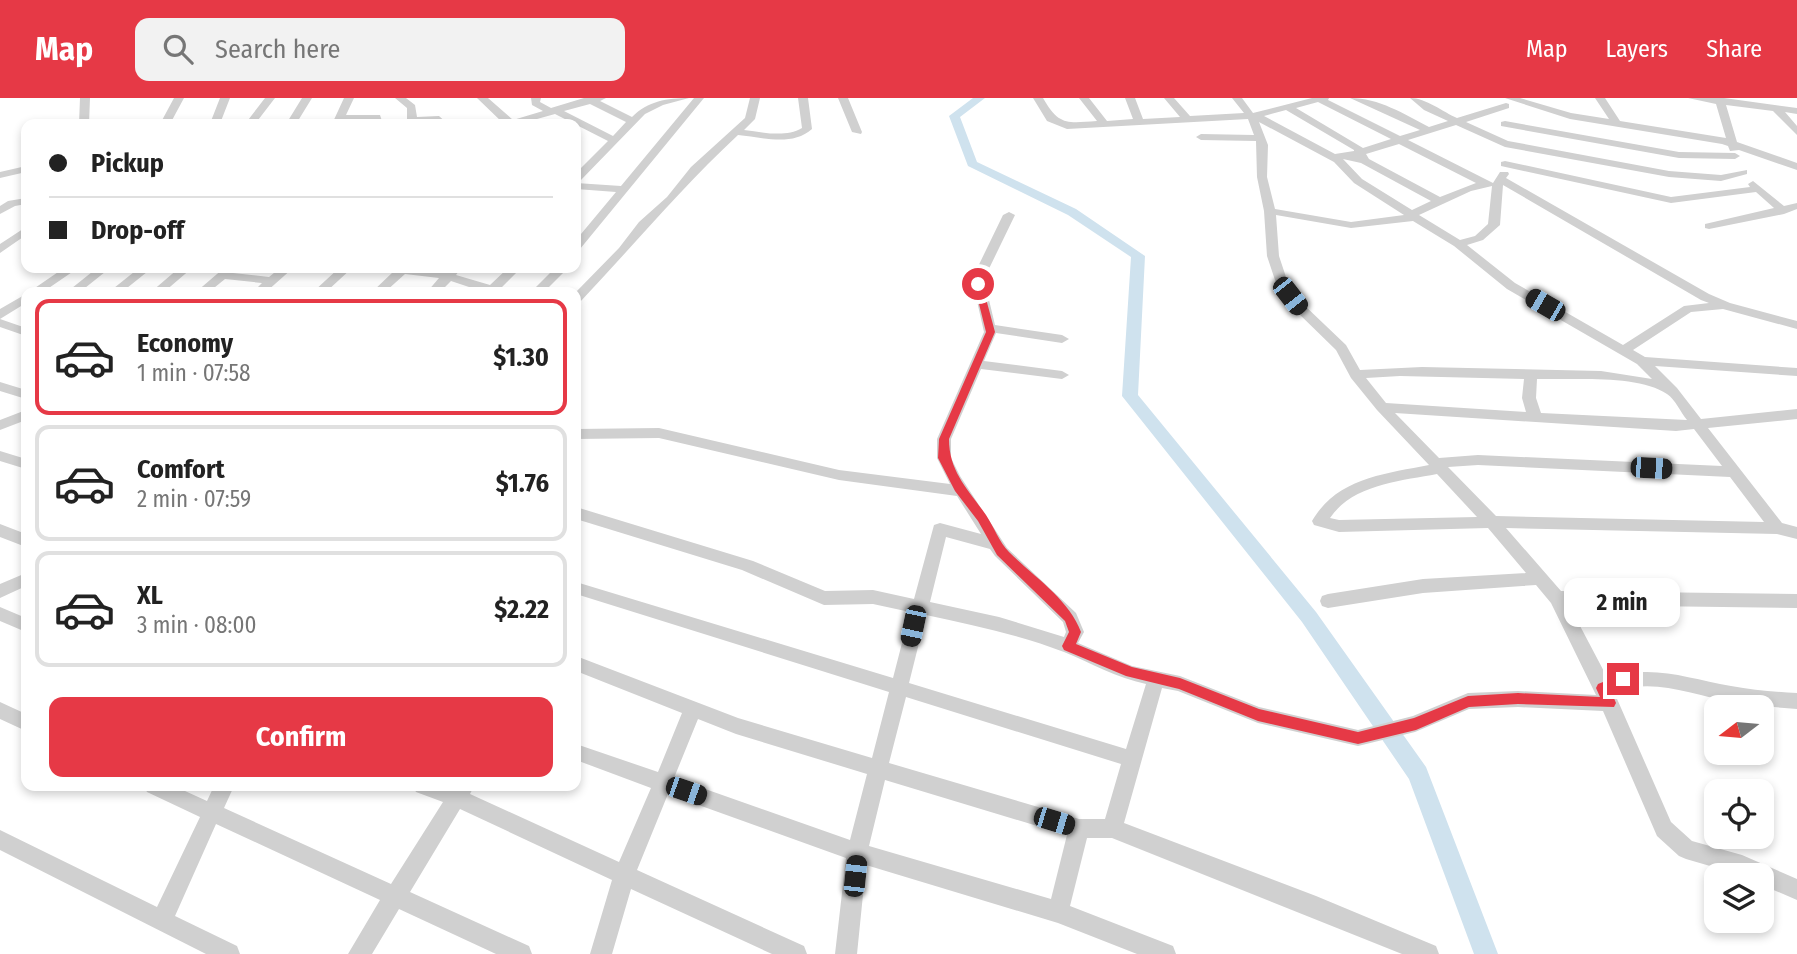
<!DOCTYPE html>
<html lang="en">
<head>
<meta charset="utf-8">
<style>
	body { margin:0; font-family:"Fira Sans Condensed",sans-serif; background:#f2f2f2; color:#222; height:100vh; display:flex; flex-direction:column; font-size:26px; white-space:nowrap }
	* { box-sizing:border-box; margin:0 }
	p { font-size:23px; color:#767676 }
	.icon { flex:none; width:38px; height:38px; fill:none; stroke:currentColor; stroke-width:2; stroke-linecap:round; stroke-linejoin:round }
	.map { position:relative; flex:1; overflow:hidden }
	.sheet { position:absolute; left:21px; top:189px; width:560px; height:504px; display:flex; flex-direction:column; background:#fff; border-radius:14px; box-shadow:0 4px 10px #0003 }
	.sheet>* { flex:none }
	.hud { position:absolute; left:21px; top:21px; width:560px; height:154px; border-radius:14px; box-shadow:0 4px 10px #0003; display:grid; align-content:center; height:154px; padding:0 28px; background:#fff }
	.needle { width:46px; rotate:254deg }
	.tools { position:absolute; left:1704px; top:597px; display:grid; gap:14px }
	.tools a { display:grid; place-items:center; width:70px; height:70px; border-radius:14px; background:#fff; box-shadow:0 4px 10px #0003; font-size:35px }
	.end { position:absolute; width:32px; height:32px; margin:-16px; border:9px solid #e63946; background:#fff; box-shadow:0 0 0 4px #fff }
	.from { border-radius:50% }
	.bubble { position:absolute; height:49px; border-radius:14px; background:#fff; box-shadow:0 4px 10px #0003; font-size:23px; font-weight:700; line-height:49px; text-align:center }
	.car { position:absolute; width:21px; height:42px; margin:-21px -10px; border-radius:9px; box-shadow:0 0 5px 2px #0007; background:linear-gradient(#222 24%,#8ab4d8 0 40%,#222 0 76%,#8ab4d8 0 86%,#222 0) }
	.hud b { display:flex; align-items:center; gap:24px; height:66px; font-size:26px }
	.hud b+b { border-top:2px solid #e0e0e0 }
	.hud i { width:18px; height:18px; background:#222 }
	ul { padding:12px 0 0; list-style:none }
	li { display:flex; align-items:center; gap:21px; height:116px; margin:0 14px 10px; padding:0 14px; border:4px solid #e0e0e0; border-radius:14px }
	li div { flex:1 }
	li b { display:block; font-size:26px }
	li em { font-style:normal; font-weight:700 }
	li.active { border-color:#e63946 }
	li>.icon { width:63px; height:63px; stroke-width:1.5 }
	.cta { display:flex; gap:14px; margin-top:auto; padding:14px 28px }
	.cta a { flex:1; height:80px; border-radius:14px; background:#e63946; color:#fff; font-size:28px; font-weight:700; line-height:80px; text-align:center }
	header { display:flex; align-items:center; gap:42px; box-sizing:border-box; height:98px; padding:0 35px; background:#e63946; color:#fff }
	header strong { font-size:33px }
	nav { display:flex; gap:38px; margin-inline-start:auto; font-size:24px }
	.search { width:490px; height:63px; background:#f2f2f2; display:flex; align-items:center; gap:18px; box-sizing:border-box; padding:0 24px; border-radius:14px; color:#767676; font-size:26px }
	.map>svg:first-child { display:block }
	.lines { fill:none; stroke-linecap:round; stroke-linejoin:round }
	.river { fill:#cfe2ee; fill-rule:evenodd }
	.minor { fill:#d0d0d0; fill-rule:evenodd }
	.route { fill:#e63946 }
</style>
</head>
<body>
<header>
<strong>Map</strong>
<div class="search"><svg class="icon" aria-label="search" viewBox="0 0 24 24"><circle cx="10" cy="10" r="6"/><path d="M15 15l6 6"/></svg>Search here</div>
<nav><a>Map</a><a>Layers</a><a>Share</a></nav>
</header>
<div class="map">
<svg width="1797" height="856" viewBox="0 0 1797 856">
	<rect width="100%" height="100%" fill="#fff"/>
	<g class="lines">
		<path class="river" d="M 973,0 L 985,0 L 960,19 L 977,64 L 1076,111 L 1145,158 L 1138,297 L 1316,514 L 1426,669 L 1498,856 L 1474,856 L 1409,681 L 1302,524 L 1122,298 L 1131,159 L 1068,117 L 968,68 L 949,18 Z"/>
		<path class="minor" d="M 80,0 L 90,0 L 89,26 L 79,26 Z
			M 174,0 L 184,0 L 170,26 L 160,26 Z
			M 220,0 L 230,0 L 221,23 L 216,26 L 211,23 Z
			M 265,0 L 275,0 L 255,26 L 245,26 Z
			M 302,0 L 312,0 L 296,26 L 286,26 Z
			M 344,0 L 354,0 L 346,17 L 380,17 L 383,26 L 373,26 L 372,22 L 343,23 L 342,26 L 332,26 Z
			M 395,0 L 406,0 L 415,7 L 417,19 L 439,18 L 448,26 L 436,24 L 407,26 L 407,10 Z
			M 477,0 L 488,0 L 513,22 L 543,13 L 532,7 L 531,0 L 541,0 L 540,4 L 551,10 L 584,0 L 606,0 L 600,3 L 632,19 C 648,3 667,0 689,0 L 663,7 L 645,16 L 580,83 L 576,84 L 576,75 L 608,43 L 555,16 L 519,26 L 504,26 ZM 590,6 L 626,24 L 613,38 L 564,13 Z
			M 694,0 L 704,0 L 580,151 L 576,152 L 576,142 L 616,94 L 576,91 L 576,85 L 621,88 Z
			M 750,0 L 760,0 L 755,21 L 744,32 C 763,34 785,40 802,30 L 798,0 L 808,0 L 812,31 C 792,49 762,39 738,37 C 682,89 633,148 580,204 L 576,205 L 576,194 L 619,150 L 639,124 L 667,99 L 691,69 L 745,20 Z
			M 838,0 L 848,0 L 862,34 L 861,36 L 852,34 Z
			M 1033,0 L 1043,0 C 1059,28 1067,25 1097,23 L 1079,0 L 1089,0 L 1107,23 L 1133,21 L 1125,0 L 1135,0 L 1143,21 L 1180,19 L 1164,0 L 1174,0 L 1190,18 L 1244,15 L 1232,0 L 1242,0 L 1253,15 L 1312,0 L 1329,0 L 1328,2 L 1400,38 L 1420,32 L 1350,0 C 1379,0 1404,16 1429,29 L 1448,23 L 1424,12 L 1410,0 C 1426,0 1443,14 1457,20 L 1506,5 L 1509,6 L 1509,10 L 1466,24 L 1508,43 L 1669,73 L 1721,77 L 1747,72 L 1747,76 L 1721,83 L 1669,79 L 1505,49 L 1456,27 L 1408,42 L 1493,85 L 1500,74 L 1508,74 L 1509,76 L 1506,80 L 1709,196 L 1730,205 L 1797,223 L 1797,231 L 1723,211 L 1691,214 L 1633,252 L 1645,259 L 1797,270 L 1797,278 L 1655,268 L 1677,290 L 1701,321 L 1797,311 L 1797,321 L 1708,330 L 1782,425 L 1797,429 L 1797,441 L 1777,436 L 1506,430 L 1561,493 L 1797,496 L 1797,510 L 1569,507 L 1608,581 C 1651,565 1688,581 1731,588 C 1753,592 1775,594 1797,595 L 1797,611 C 1775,609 1753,608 1732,604 C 1692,597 1654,579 1614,594 L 1671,724 L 1692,743 L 1742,757 L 1797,781 L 1797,802 L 1762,787 L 1762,777 L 1741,777 L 1686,761 L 1679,758 L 1657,738 L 1603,613 L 1518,609 L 1469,611 L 1415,634 L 1358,648 L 1258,625 L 1178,593 L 1162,590 L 1124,725 L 1316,798 L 1436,848 L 1439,856 L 1402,856 L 1112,740 L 1087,740 L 1070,808 L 1173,848 L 1176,856 L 1137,856 L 1058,825 L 866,767 L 857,856 L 835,856 L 846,760 L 668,696 L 637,772 L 804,848 L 807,856 L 772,856 L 631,791 L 612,856 L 590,856 L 612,782 L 460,711 L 410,794 L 529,848 L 532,856 L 496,856 L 399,811 L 372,856 L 348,856 L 380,802 L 216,726 L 175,818 L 237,848 L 240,856 L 206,856 L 0,752 L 0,732 L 157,809 L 200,719 L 147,694 L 144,688 L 174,688 L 207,703 L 214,688 L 234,688 L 224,710 L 391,786 L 443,704 L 416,694 L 413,688 L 474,688 L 470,696 L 619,764 L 651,690 L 576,662 L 576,646 L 658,674 L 682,615 L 576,573 L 576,558 L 738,620 L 872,660 L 889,594 L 576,496 L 576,484 L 893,580 L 910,514 L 873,506 L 824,507 L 742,472 L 576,421 L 576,409 L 753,463 L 825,493 L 873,492 L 914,501 L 934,427 L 940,425 L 981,436 L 957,398 L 839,382 L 659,340 L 576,341 L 576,331 L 659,330 L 839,372 L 950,386 L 937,360 L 937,341 L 984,234 L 972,181 L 1003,117 L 1009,114 L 1015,117 L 984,181 L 995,227 L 1062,237 L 1069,241 L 1062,245 L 996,235 L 984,263 L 1062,273 L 1069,277 L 1062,281 L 981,271 L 951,341 L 951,360 L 960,378 L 1007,450 L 1076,515 L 1084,534 L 1078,545 L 1132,568 L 1180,578 L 1259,609 L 1358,632 L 1413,618 L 1468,595 L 1518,593 L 1596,597 L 1551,505 L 1536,487 L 1423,495 L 1328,510 L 1322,508 L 1320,503 L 1322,498 L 1328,496 L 1423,481 L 1526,475 L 1488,430 L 1339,434 L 1314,427 L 1312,423 C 1337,380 1384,376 1429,367 L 1377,312 L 1351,280 L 1336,252 L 1295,212 L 1276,185 L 1267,158 L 1264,113 L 1257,79 L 1256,43 L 1201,42 L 1196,39 L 1201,36 L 1254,37 L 1248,21 L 1067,31 L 1047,23 ZM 1318,4 L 1391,41 L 1363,50 L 1296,10 ZM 1286,12 L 1354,52 L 1354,53 L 1335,56 L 1264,18 ZM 1259,24 L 1334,64 L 1354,85 L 1404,117 L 1351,124 L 1275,111 L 1267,79 L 1268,47 ZM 1399,46 L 1476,85 L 1440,99 L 1369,61 L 1366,56 ZM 1343,61 L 1361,65 L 1431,103 L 1412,112 L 1362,81 ZM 1503,87 L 1701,202 L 1709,205 L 1684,208 L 1623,247 L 1515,185 L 1467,147 L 1483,142 L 1500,127 ZM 1492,88 L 1488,126 L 1475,138 L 1460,142 L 1419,117 L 1471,93 ZM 1276,117 L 1351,130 L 1413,123 L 1454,148 L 1507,191 L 1637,266 L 1652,281 L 1601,273 L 1422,269 L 1360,272 L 1346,247 L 1303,206 L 1288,185 L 1279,158 ZM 1400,278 L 1524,281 L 1522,300 L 1526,314 L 1386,305 L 1366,280 ZM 1537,281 C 1571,282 1639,276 1667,296 C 1675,301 1681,315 1687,322 L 1541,315 L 1536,300 ZM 1395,315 L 1676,333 L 1694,331 L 1722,368 L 1478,357 L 1439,360 ZM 1478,367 L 1730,379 L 1764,424 L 1496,418 L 1448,369 ZM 1437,376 L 1477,419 L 1339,422 L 1330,420 C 1353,386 1401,383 1437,376 ZM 946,439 L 990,451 L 995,458 L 1063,524 L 1066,534 L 1064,539 L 999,519 L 930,504 ZM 926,517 C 973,527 1020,537 1064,554 C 1091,565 1117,580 1146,586 L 1126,651 L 909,585 ZM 906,599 L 1121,666 L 1105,721 L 1079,721 L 889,665 ZM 698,621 L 736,636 L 867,676 L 850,742 L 674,680 ZM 885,682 L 1067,737 L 1051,801 L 869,748 Z
			M 1505,0 L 1520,0 L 1571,15 L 1609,21 L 1595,0 L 1605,0 L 1620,23 L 1726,40 L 1716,6 L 1688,0 L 1724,0 L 1797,10 L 1797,16 L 1785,14 L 1797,28 L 1797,37 L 1773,13 L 1726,7 L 1737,44 L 1797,65 L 1797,72 L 1739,52 L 1730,53 L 1728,48 L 1722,46 L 1570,21 Z
			M 1505,23 L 1679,54 L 1735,55 L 1740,58 L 1735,61 L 1679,60 L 1501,28 L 1501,24 Z
			M 1505,63 L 1671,99 L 1750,89 L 1748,86 L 1753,83 L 1784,108 L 1797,105 L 1797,111 L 1784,116 L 1709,131 L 1705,130 L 1705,126 L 1774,110 L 1756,94 L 1671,105 L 1501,68 L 1501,64 Z
			M 26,68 L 26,74 L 0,80 L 0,74 Z
			M 26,100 L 26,106 L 15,108 L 0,116 L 0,108 L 8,103 Z
			M 26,129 L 26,137 L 0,155 L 0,146 Z
			M 64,170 L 78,170 L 43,194 L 29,194 Z
			M 97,170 L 110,170 L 80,194 L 67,194 Z
			M 139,170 L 152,170 L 122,194 L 109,194 Z
			M 179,170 L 192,170 L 164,194 L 151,194 Z
			M 224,170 L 235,170 L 233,175 L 269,179 L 280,170 L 293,170 L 266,194 L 253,194 L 262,185 L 225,181 L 209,194 L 196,194 Z
			M 339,170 L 352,170 L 326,194 L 313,194 Z
			M 383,170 L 414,170 L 445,174 L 454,170 L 459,173 L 456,177 L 490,187 L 508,170 L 521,170 L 501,190 L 507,194 L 484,194 L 451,183 L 440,194 L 427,194 L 439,180 L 405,176 L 385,194 L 372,194 L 393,174 Z
			M 555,170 L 568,170 L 544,194 L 531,194 Z
			M 26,196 L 26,205 L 0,221 L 0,211 Z
			M 0,221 L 26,230 L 26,238 L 0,229 Z
			M 0,284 L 26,292 L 26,301 L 0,293 Z
			M 26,312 L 26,322 L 0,332 L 0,322 Z
			M 0,353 L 26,361 L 26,371 L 0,363 Z
			M 0,426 L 26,436 L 26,449 L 0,439 Z
			M 26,475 L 26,488 L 0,500 L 0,486 Z
			M 0,509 L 26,520 L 26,534 L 0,523 Z
			M 0,604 L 26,616 L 26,633 L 0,621 Z"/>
	</g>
	<path class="route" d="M 978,184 L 982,186 L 995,234 L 949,341 C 949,374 968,391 986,417 C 994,429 999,444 1009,454 C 1033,478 1069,501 1081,534 L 1076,546 L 1132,569 L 1180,580 L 1259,611 L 1358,634 L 1414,620 L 1468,598 L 1518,595 L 1600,599 L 1596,590 L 1598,586 L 1623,576 L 1630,581 L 1611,593 L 1616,605 L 1614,609 L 1518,606 L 1469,609 L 1416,632 L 1358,646 L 1258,623 L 1179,591 L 1126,578 L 1064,552 L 1062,548 L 1069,534 L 1065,523 L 997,457 L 978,423 L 955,393 L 938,360 L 939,341 L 986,234 L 974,186 Z"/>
</svg>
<div class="tools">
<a><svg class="needle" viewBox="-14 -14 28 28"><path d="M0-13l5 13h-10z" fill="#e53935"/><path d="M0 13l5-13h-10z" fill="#767676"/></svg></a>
<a><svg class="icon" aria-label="locate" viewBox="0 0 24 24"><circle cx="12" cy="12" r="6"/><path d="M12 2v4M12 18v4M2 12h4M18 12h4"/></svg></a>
<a><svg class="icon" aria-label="layers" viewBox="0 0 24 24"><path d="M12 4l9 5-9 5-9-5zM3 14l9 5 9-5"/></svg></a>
</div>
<i class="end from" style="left:978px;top:186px"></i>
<i class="end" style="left:1623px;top:581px"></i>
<div class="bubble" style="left:1564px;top:480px;width:116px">2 min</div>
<i class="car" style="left:1290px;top:198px;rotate:142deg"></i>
<i class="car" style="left:1545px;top:207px;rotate:300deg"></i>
<i class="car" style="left:1651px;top:370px;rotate:93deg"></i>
<i class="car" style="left:913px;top:528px;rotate:192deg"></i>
<i class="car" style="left:686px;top:693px;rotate:109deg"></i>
<i class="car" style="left:1054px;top:723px;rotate:107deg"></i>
<i class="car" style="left:855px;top:778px;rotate:6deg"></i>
<div class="hud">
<b><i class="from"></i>Pickup</b>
<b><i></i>Drop-off</b>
</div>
<section class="sheet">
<ul>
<li class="active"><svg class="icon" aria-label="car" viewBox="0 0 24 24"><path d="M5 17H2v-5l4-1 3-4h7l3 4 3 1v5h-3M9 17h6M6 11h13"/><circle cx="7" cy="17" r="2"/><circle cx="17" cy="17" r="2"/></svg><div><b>Economy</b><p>1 min · 07:58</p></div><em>$1.30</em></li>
<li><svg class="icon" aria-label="car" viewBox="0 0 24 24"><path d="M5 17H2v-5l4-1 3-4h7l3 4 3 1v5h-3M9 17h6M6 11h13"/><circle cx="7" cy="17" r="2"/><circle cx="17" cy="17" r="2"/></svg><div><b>Comfort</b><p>2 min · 07:59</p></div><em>$1.76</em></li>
<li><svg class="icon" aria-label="car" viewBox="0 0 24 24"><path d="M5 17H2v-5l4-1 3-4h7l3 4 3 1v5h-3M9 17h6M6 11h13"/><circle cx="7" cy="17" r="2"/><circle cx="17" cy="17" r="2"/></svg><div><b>XL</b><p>3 min · 08:00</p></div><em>$2.22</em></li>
</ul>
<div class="cta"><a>Confirm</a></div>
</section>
</div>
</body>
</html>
